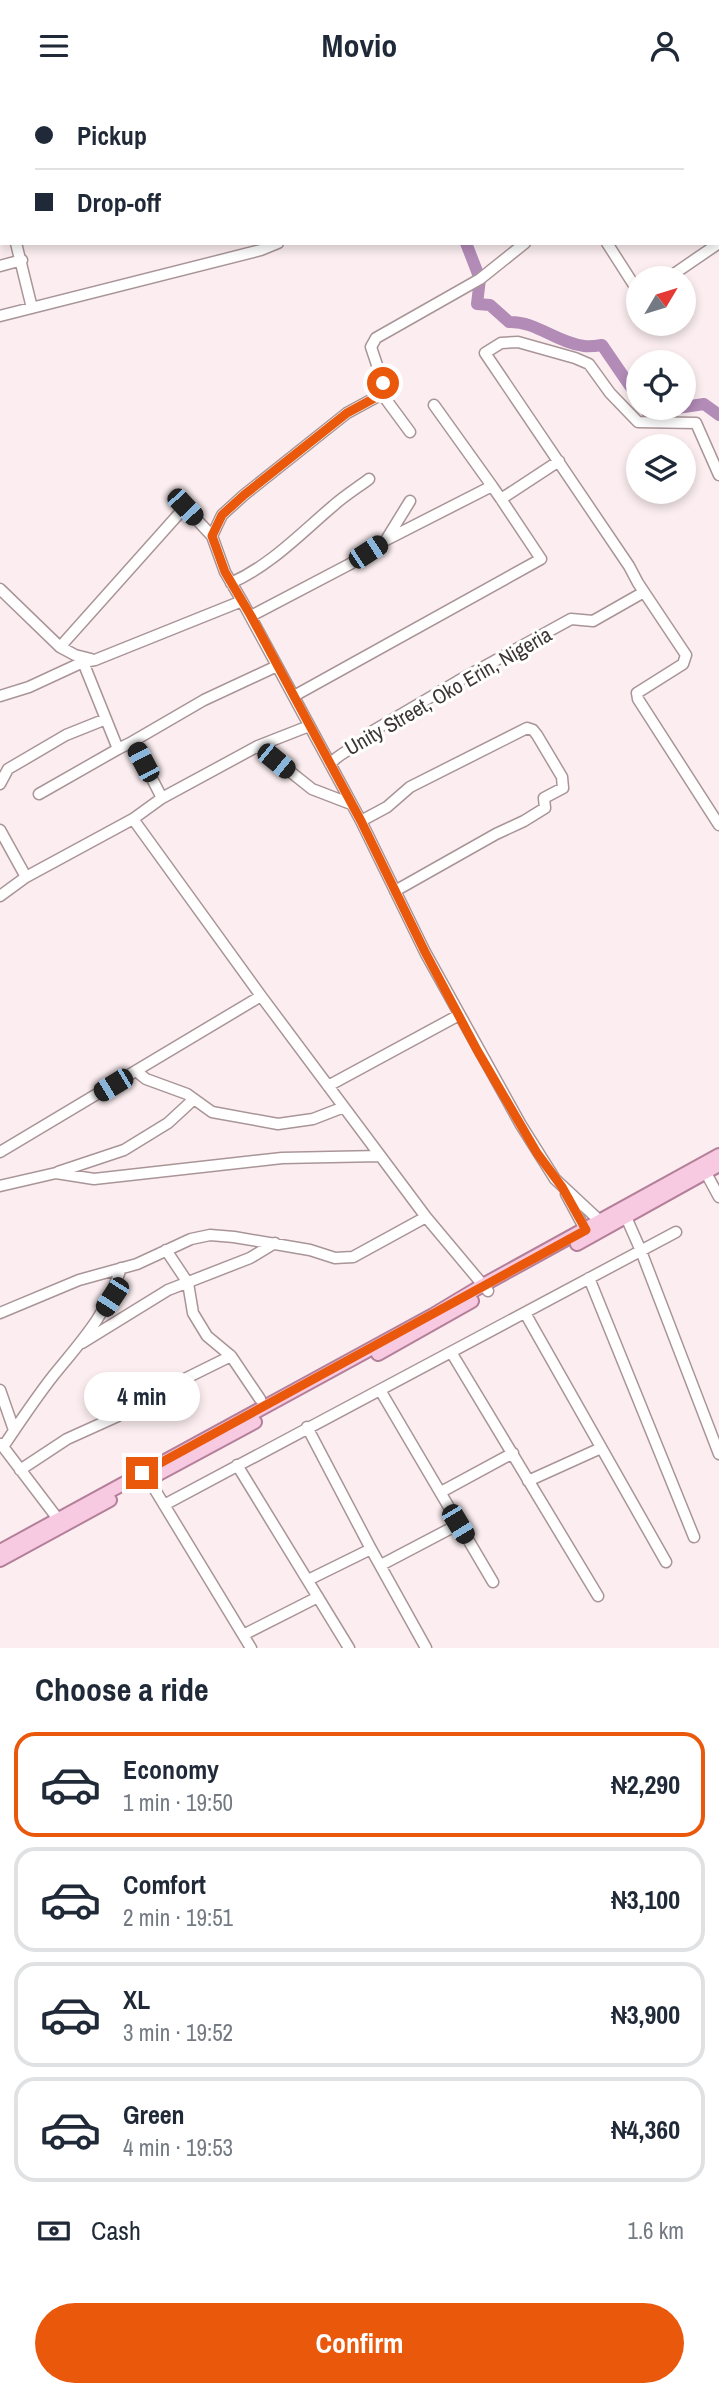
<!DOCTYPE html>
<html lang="en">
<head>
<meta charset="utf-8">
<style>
	body { margin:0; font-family:"Archivo Narrow",sans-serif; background:#f2f2f3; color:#1f2937; height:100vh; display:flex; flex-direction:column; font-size:26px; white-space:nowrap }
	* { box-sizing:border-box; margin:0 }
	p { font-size:23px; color:#747a83 }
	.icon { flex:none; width:38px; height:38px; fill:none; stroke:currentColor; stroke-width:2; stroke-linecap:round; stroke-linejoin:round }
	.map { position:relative; height:1557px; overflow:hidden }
	.sheet { display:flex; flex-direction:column; background:#fff; flex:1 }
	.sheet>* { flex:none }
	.guide { position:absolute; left:0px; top:0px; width:719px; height:154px; box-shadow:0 4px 10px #0003; display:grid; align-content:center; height:154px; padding:0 35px; background:#fff }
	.needle { width:46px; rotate:52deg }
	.tools { position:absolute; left:626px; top:175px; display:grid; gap:14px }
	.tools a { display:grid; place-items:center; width:70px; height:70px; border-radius:50%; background:#fff; box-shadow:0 4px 10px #0003; font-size:35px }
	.end { position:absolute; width:32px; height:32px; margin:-16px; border:9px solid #ea580c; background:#fff; box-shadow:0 0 0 4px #fff }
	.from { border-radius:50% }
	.bubble { position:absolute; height:49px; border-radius:24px; background:#fff; box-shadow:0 4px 10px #0003; font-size:23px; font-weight:800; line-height:49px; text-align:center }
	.car { position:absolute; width:21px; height:42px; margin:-21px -10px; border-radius:9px; box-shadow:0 0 5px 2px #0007; background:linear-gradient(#222 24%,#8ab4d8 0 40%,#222 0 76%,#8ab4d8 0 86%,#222 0) }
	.guide b { display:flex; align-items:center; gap:24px; height:66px; font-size:26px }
	.guide b+b { border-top:2px solid #e0e1e3 }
	.guide i { width:18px; height:18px; background:#1f2937 }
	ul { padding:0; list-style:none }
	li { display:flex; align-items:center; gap:21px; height:105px; margin:0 14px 10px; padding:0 21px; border:4px solid #e0e1e3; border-radius:21px }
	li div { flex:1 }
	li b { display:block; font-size:26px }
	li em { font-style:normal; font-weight:800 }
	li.current { border-color:#ea580c }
	li>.icon { width:63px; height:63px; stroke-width:1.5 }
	h2 { padding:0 35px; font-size:32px; line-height:84px }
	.pay { display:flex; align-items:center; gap:18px; height:77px; padding:0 35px; font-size:26px }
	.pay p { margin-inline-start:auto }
	.cta { display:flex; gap:14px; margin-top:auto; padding:14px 35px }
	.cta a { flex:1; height:80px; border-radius:42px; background:#ea580c; color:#fff; font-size:28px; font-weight:800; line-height:80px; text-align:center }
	header { display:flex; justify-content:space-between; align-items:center; height:91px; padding:0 35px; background:#fff; font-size:32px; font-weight:800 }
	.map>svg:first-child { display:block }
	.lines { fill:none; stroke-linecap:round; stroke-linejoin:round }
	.stream { stroke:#b28bb7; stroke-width:2 }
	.river { stroke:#b28bb7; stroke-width:12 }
	.minor-casing { stroke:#a99597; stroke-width:13 }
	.major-casing { stroke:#b47f99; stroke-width:16 }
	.minor { stroke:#fff; stroke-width:10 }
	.major { stroke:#f8cae2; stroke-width:12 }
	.route { stroke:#ea580c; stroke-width:9 }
	.labels { text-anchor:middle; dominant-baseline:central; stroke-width:6; stroke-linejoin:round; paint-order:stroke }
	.street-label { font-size:21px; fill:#3e3536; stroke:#fff }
</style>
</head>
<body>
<header><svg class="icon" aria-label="menu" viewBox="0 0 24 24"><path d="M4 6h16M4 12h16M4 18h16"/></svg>Movio<svg class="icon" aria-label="person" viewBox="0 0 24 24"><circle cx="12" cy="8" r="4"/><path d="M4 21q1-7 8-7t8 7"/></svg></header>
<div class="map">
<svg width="719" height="1557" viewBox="0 0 719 1557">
	<rect width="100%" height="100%" fill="#fceef0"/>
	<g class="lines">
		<path class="stream" d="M 130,0 L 131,2"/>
		<path class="river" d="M 466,152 L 480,188 L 477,213 L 490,214 L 509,231 C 536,230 557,252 584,255 C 590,256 596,255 602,254 L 639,308
			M 684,316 L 704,313 L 719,324
			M 645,317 L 647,321 L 680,317"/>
		<defs>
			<path id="minor" d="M 432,2 L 434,0
				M 501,2 L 502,0
				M 586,2 L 588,0
				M 717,2 L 719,0
				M 0,84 L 2,92
				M 16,152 L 32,217
				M 607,152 L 639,202
				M 0,175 L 22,169
				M 668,187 L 719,152
				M 0,225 L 261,159 L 278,152
				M 382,303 L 410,341
				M 434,314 L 492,395
				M 719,384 L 696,332 L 638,331 L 610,302 L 589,273 L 575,267 L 518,251 L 501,252 L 485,262 L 629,475 L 638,492 L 686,564 L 683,573 L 637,602 L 638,608 L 719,734
				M 386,449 L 492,395 L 501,408 L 559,370
				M 231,492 C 271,474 300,443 333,415 C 344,405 357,397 369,388
				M 0,498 L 60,556 L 75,564 L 91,568
				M 242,510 L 225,481 L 212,445 L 222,424 L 244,404 L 347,322 L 382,303 L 383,292 L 371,256 L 376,247 L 480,188 L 525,152
				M 251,525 L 350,473 L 386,449 L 410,410
				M 60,556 L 185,416 L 212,445
				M 83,571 L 118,658 L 130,652 L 134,653 L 162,707
				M 0,605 L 29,596 L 83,571 L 95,569 L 242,510 L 361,730 L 425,861 L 521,1034 L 555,1088 L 600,1130
				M 294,605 L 541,468 L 501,408
				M 130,652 L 204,609 L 277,575
				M 258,655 L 312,698 L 351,713
				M 330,673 C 342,659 361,656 371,641 L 458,590 L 571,528 L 593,530 L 644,501
				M 0,693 L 8,678 L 66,644 L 106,628
				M 39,703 L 118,658
				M 133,728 L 261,905 L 426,1126 L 488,1200
				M 361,730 L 387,716 L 410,696 L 527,637 L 533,639 L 537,644 L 562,686 L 563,697 L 544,707 L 545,717 L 524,730 L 496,743 L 395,800
				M 0,739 L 26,786
				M 0,805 L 26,786 L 133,728 L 162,707 L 258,655 L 309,635
				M 136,980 L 146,988 L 187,1003 L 212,1021 L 278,1033 L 313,1028 L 344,1016
				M 328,995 L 459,924
				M 0,1061 L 261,905
				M 58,1081 L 124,1059 L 168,1032 L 194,1008
				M 706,1082 L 719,1106
				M 0,1095 L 56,1082 L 94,1088 L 282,1067 L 380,1065
				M 566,1103 L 587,1142
				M 626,1126 L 641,1160 L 719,1363
				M 166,1159 L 188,1192 L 193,1222 L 207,1245 L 231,1265
				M 589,1187 L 694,1446
				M 0,1222 L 79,1189 L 137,1173 L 191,1148 L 210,1144 L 234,1146 L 310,1159 L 335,1167 L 353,1166 L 426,1126
				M 525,1222 L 666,1471
				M 82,1252 L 168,1199 L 250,1167 L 275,1152
				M 451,1261 L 598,1505
				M 0,1299 L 14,1339
				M 380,1299 L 493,1491
				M 307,1336 L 371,1458 L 426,1557
				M 1,1353 L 58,1428
				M 3,1356 C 19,1332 35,1308 53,1285 C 83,1248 106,1225 121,1177
				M 237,1374 L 349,1557
				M 20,1379 L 67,1348 L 118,1325 L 140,1310 L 231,1265 L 260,1308
				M 149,1389 L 251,1557
				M 528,1390 L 601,1357
				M 441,1401 L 513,1362
				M 164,1414 L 676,1141
				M 381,1474 L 459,1433
				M 308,1489 L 371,1458
				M 243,1544 L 318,1506"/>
			<path id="major" d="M 577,1153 L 719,1074
				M 378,1263 L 472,1210
				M 151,1387 L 255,1331
				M 0,1460 L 433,1224 L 483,1194 L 719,1064
				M 0,1469 L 110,1409"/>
		</defs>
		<use href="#minor" class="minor-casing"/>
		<use href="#major" class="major-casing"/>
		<use href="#minor" class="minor"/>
		<use href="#major" class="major"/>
	</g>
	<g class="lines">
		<path class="route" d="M 142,1382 L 586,1139 L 562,1096 L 537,1062 L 477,959 L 425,861 L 361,730 L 251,525 L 225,481 L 212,445 L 222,424 L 244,404 L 347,322 L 382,303 L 383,292"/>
	</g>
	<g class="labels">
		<g class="street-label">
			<text transform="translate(448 600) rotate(-30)">Unity Street, Oko Erin, Nigeria</text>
		</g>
	</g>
</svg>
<div class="tools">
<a><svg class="needle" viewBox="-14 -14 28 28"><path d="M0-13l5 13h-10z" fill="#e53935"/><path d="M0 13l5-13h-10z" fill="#747a83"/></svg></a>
<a><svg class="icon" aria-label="locate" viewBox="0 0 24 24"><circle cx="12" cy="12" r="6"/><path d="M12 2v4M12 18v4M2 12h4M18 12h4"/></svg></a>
<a><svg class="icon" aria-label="layers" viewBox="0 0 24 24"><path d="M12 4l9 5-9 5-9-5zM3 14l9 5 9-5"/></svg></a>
</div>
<i class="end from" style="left:383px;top:292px"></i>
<i class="end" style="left:142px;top:1382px"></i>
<div class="bubble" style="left:84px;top:1281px;width:116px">4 min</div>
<i class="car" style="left:185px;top:416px;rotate:137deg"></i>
<i class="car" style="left:368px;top:461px;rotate:57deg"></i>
<i class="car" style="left:276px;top:670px;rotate:129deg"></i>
<i class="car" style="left:143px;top:671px;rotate:332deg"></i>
<i class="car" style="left:113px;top:994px;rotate:239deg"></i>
<i class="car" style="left:112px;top:1206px;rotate:213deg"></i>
<i class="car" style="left:458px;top:1433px;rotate:149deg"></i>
<div class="guide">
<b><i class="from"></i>Pickup</b>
<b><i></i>Drop-off</b>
</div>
</div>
<section class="sheet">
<h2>Choose a ride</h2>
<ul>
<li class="current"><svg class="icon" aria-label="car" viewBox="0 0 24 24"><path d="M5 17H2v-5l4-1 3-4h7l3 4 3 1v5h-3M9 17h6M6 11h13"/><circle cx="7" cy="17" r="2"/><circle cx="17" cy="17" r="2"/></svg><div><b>Economy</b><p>1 min · 19:50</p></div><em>₦2,290</em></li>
<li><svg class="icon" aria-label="car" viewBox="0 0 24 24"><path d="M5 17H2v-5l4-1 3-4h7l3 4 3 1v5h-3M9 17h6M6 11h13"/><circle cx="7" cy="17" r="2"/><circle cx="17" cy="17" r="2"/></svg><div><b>Comfort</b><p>2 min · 19:51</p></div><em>₦3,100</em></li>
<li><svg class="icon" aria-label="car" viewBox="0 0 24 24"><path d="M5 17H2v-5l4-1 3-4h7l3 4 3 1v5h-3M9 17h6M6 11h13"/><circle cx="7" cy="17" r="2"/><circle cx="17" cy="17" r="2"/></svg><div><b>XL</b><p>3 min · 19:52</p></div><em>₦3,900</em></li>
<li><svg class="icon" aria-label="car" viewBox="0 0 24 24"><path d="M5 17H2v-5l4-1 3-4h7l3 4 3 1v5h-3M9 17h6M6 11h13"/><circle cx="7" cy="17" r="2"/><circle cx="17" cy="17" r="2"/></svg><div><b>Green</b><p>4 min · 19:53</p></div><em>₦4,360</em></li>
</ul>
<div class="pay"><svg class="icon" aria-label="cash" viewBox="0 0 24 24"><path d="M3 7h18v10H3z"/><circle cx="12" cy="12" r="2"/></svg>Cash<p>1.6 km</p></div>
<div class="cta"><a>Confirm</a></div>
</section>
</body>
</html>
